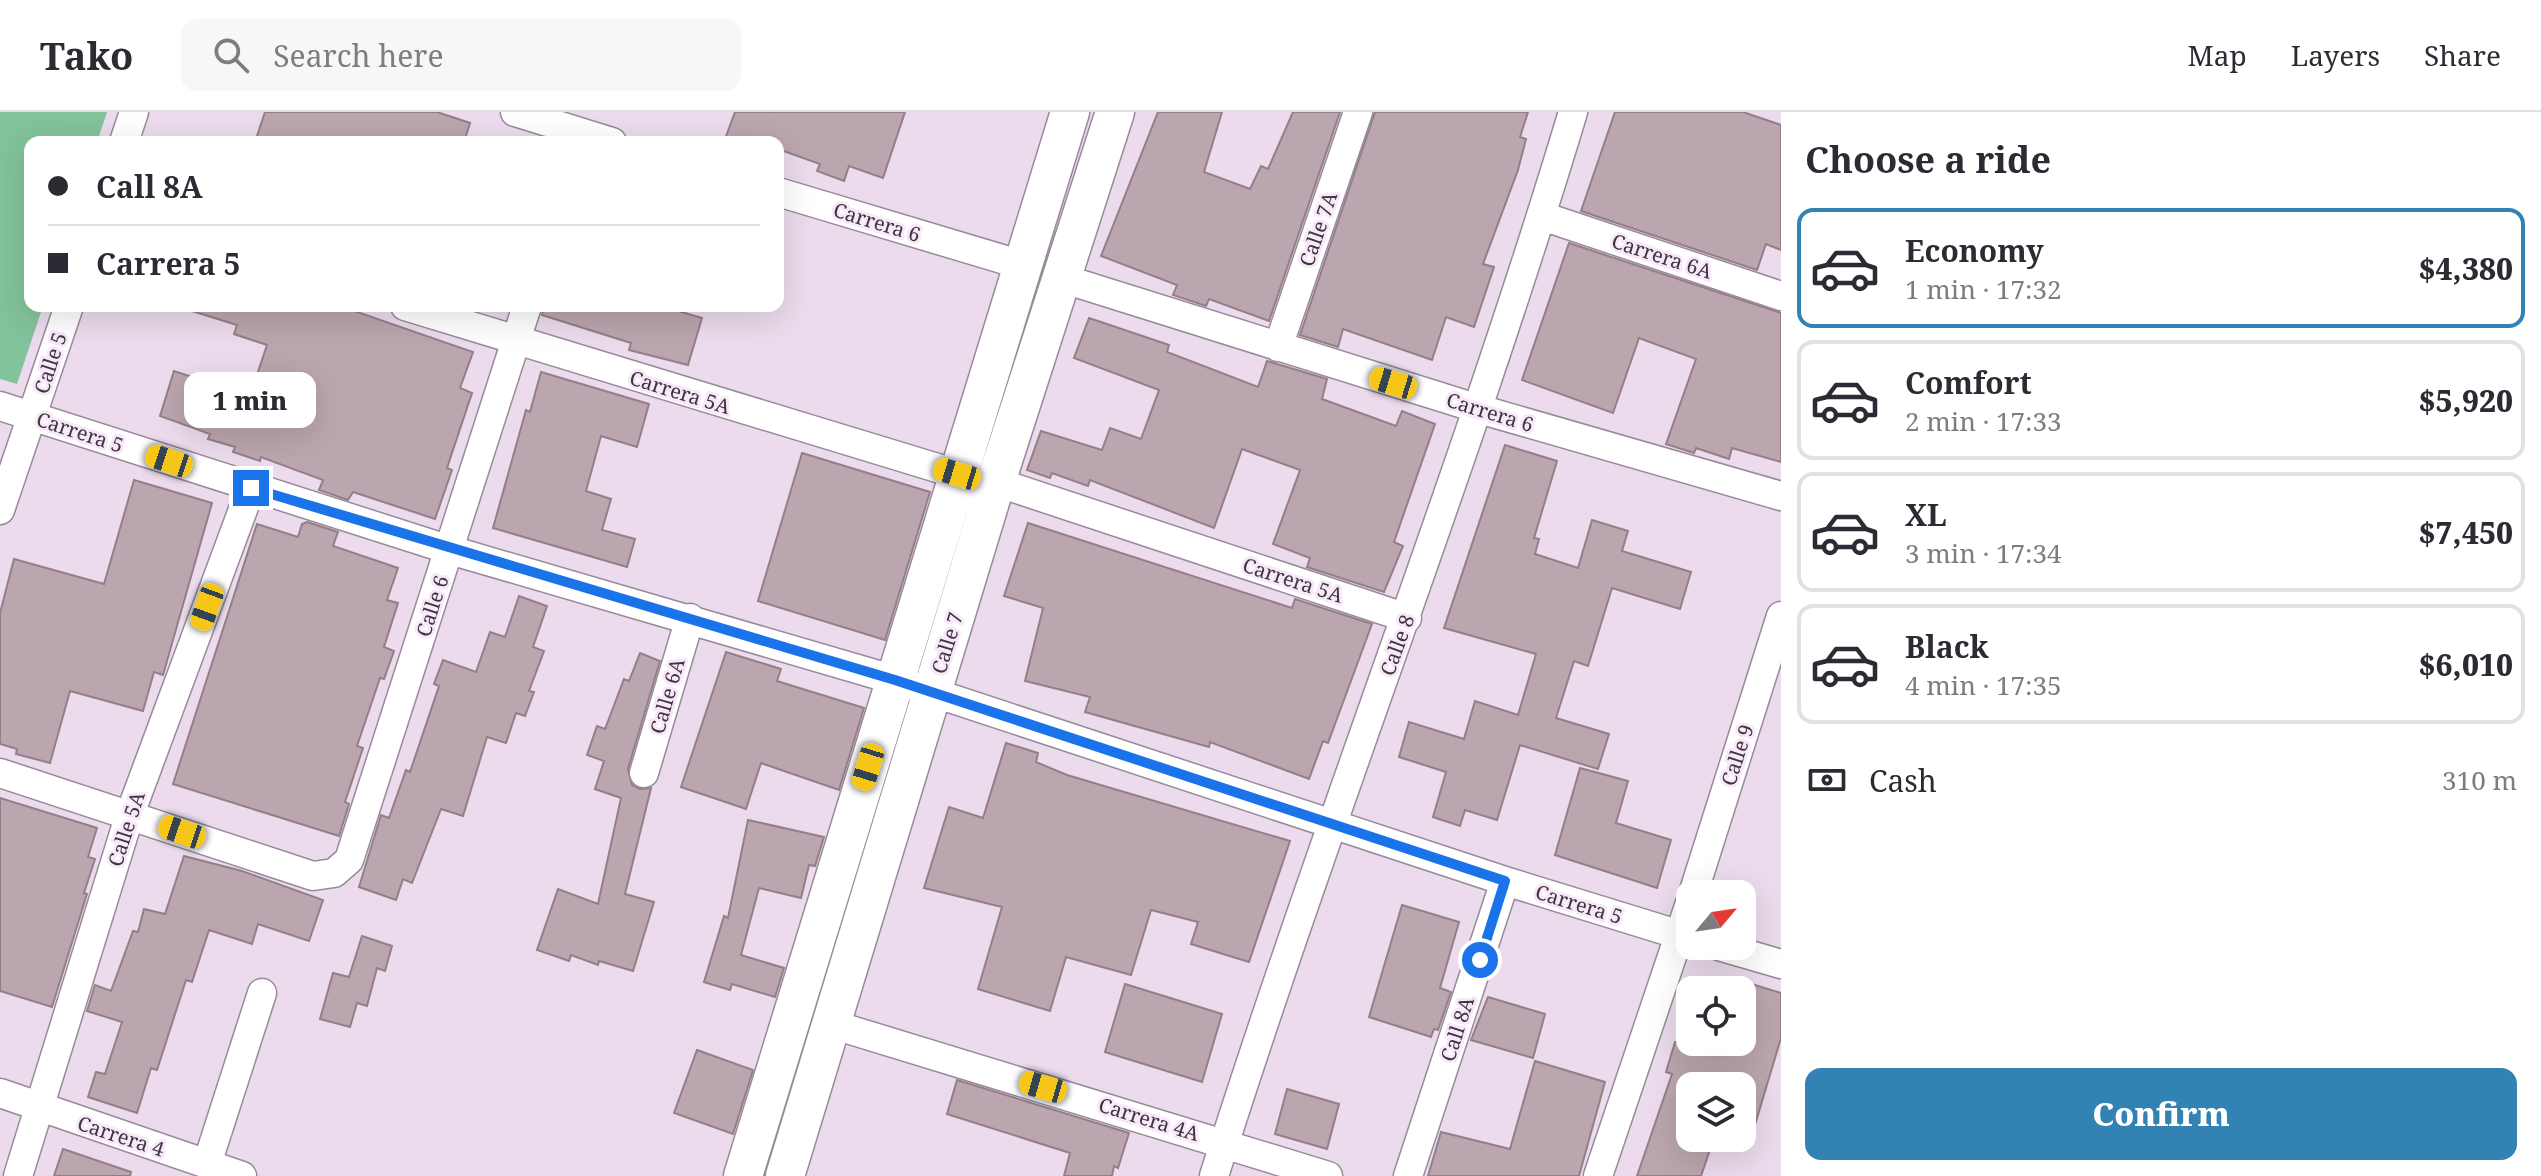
<!DOCTYPE html>
<html lang="en">
<head>
<meta charset="utf-8">
<style>
	body { margin:0; font-family:"Noto Serif",serif; background:#f7f7f7; color:#2b2b33; height:100vh; display:flex; flex-direction:column; font-size:30px; white-space:nowrap }
	* { box-sizing:border-box; margin:0 }
	p { font-size:26px; color:#7c7c81 }
	.icon { flex:none; width:44px; height:44px; fill:none; stroke:currentColor; stroke-width:2; stroke-linecap:round; stroke-linejoin:round }
	.map { position:relative; flex:1; overflow:hidden }
	.details { display:flex; flex-direction:column; background:#fff; width:760px }
	.details>* { flex:none }
	.guide { position:absolute; left:24px; top:24px; width:760px; height:176px; border-radius:16px; box-shadow:0 8px 32px #0002; display:grid; align-content:center; height:176px; padding:0 24px; background:#fff }
	.needle { width:52px; rotate:61deg }
	.buttons { position:absolute; left:1676px; top:768px; display:grid; gap:16px }
	.buttons a { display:grid; place-items:center; width:80px; height:80px; border-radius:16px; background:#fff; box-shadow:0 8px 32px #0002; font-size:40px }
	.end { position:absolute; width:36px; height:36px; margin:-18px; border:10px solid #1a73e8; background:#fff; box-shadow:0 0 0 4px #fff }
	.from { border-radius:50% }
	.bubble { position:absolute; height:56px; border-radius:16px; background:#fff; box-shadow:0 8px 32px #0002; font-size:26px; font-weight:800; line-height:56px; text-align:center }
	.car { position:absolute; width:24px; height:48px; margin:-24px -12px; border-radius:10px; box-shadow:0 0 6px 2px #0007; background:linear-gradient(#f5c518 24%,#345 0 40%,#f5c518 0 76%,#345 0 86%,#f5c518 0) }
	.guide b { display:flex; align-items:center; gap:28px; height:76px; font-size:30px }
	.guide b+b { border-top:2px solid #e1e1e2 }
	.guide i { width:20px; height:20px; background:#2b2b33 }
	ul { padding:0; list-style:none }
	li { display:flex; align-items:center; gap:24px; height:120px; margin:0 16px 12px; padding:0 8px; border:4px solid #e1e1e2; border-radius:16px }
	li div { flex:1 }
	li b { display:block; font-size:30px }
	li em { font-style:normal; font-weight:800 }
	li.on { border-color:#3282b4 }
	li>.icon { width:72px; height:72px; stroke-width:1.5 }
	h2 { padding:0 24px; font-size:36px; line-height:96px }
	.pay { display:flex; align-items:center; gap:20px; height:88px; padding:0 24px; font-size:30px }
	.pay p { margin-inline-start:auto }
	.cta { display:flex; gap:16px; margin-top:auto; padding:16px 24px }
	.cta a { flex:1; height:92px; border-radius:16px; background:#3282b4; color:#fff; font-size:32px; font-weight:800; line-height:92px; text-align:center }
	header { display:flex; align-items:center; gap:48px; box-sizing:border-box; height:112px; padding:0 40px; background:#fff; border-bottom:2px solid #e1e1e2 }
	header strong { font-size:38px }
	nav { display:flex; gap:44px; margin-inline-start:auto; font-size:28px }
	.search { width:560px; height:72px; background:#f7f7f7; display:flex; align-items:center; gap:20px; box-sizing:border-box; padding:0 28px; border-radius:16px; color:#7c7c81; font-size:30px }
	main { display:flex; flex:1; min-height:0 }
	.map>svg:first-child { display:block }
	.green { fill:#82c39b }
	.building { fill:#bba5ae; stroke:#947f88; stroke-width:2 }
	.lines { fill:none; stroke-linecap:round; stroke-linejoin:round }
	.minor-casing { stroke:#988a9a; stroke-width:31 }
	.secondary-casing { stroke:#988a9a; stroke-width:41 }
	.minor { stroke:#fff; stroke-width:28 }
	.secondary { stroke:#fff; stroke-width:38 }
	.route { stroke:#1a73e8; stroke-width:10 }
	.labels { text-anchor:middle; dominant-baseline:central; stroke-width:6; stroke-linejoin:round; paint-order:stroke }
	.street-label { font-size:20px; fill:#3c363d; stroke:#f8e8f9 }
</style>
</head>
<body>
<header>
<strong>Tako</strong>
<div class="search"><svg class="icon" aria-label="search" viewBox="0 0 24 24"><circle cx="10" cy="10" r="6"/><path d="M15 15l6 6"/></svg>Search here</div>
<nav><a>Map</a><a>Layers</a><a>Share</a></nav>
</header>
<main>
<div class="map">
<svg width="1781" height="1064" viewBox="0 0 1781 1064">
	<rect width="100%" height="100%" fill="#ebdbec"/>
	<path class="green" d="M 0,0 L 107,0 L 97,30 L 30,30 L 30,194 L 43,194 L 17,272 L 0,267 Z"/>
	<path class="building" d="M 265,0 L 437,0 L 470,11 L 464,30 L 255,30 Z
		M 735,0 L 905,0 L 883,66 L 849,54 L 844,69 L 817,59 L 820,52 L 778,37 L 778,30 L 724,30 Z
		M 1158,0 L 1222,0 L 1204,60 L 1250,77 L 1261,54 L 1268,57 L 1293,0 L 1340,0 L 1269,209 L 1209,187 L 1206,194 L 1173,183 L 1177,173 L 1101,144 Z
		M 1375,0 L 1528,0 L 1520,25 L 1526,27 L 1518,58 L 1483,152 L 1494,155 L 1474,215 L 1446,205 L 1432,248 L 1343,217 L 1338,235 L 1300,223 Z
		M 1615,0 L 1743,0 L 1781,13 L 1781,138 L 1766,132 L 1757,158 L 1581,99 Z
		M 1569,131 L 1781,201 L 1781,350 L 1732,336 L 1729,347 L 1696,336 L 1694,341 L 1666,332 L 1696,247 L 1639,226 L 1613,301 L 1522,268 Z
		M 193,194 L 340,194 L 473,240 L 460,276 L 472,281 L 447,356 L 452,358 L 435,407 L 353,380 L 348,388 L 319,378 L 323,368 L 261,345 L 260,349 L 233,340 L 235,335 L 208,327 L 210,322 L 160,304 L 174,259 L 250,284 L 267,233 L 234,222 L 237,213 L 192,199 Z
		M 544,194 L 661,194 L 702,206 L 688,253 L 629,238 L 631,231 L 542,203 Z
		M 1089,206 L 1169,233 L 1167,240 L 1258,275 L 1267,249 L 1327,267 L 1322,287 L 1396,314 L 1402,299 L 1435,312 L 1394,430 L 1403,434 L 1384,480 L 1307,455 L 1310,446 L 1273,432 L 1300,358 L 1242,337 L 1214,416 L 1090,368 L 1088,374 L 1052,361 L 1050,366 L 1027,358 L 1041,319 L 1102,338 L 1110,316 L 1141,327 L 1159,278 L 1074,246 Z
		M 541,260 L 649,292 L 637,335 L 601,324 L 586,379 L 611,387 L 602,418 L 635,427 L 627,455 L 493,416 L 526,298 L 530,300 Z
		M 1505,333 L 1557,349 L 1534,426 L 1539,427 L 1535,442 L 1578,456 L 1592,408 L 1628,419 L 1622,439 L 1691,460 L 1680,497 L 1612,476 L 1588,554 L 1574,549 L 1556,606 L 1609,622 L 1598,657 L 1520,633 L 1497,708 L 1465,698 L 1460,714 L 1433,705 L 1446,660 L 1399,645 L 1409,610 L 1464,627 L 1475,589 L 1518,603 L 1536,542 L 1444,516 Z
		M 802,341 L 930,380 L 885,528 L 758,489 Z
		M 134,368 L 212,391 L 163,563 L 154,560 L 143,599 L 70,579 L 50,651 L 16,642 L 17,637 L 0,632 L 0,501 L 14,447 L 104,472 Z
		M 307,410 L 338,420 L 333,434 L 398,456 L 387,488 L 398,491 L 384,535 L 394,539 L 384,567 L 380,566 L 357,634 L 363,636 L 345,690 L 349,692 L 339,724 L 173,672 L 257,412 L 298,425 L 302,412 Z
		M 1028,411 L 1292,496 L 1295,487 L 1372,512 L 1328,631 L 1323,629 L 1309,667 L 1210,630 L 1209,635 L 1085,600 L 1090,585 L 1025,569 L 1043,496 L 1004,484 Z
		M 519,484 L 547,494 L 533,535 L 544,539 L 529,579 L 534,580 L 525,604 L 516,601 L 506,631 L 487,625 L 463,704 L 441,697 L 412,771 L 403,767 L 396,788 L 359,775 L 381,703 L 389,706 L 406,658 L 410,660 L 439,574 L 434,572 L 443,548 L 476,560 L 490,520 L 505,525 Z
		M 726,540 L 781,557 L 777,569 L 864,596 L 839,678 L 761,651 L 746,697 L 681,675 Z
		M 640,541 L 660,549 L 628,657 L 632,673 L 640,677 L 651,676 L 625,782 L 654,790 L 633,859 L 599,849 L 598,853 L 571,843 L 569,849 L 537,838 L 558,777 L 598,792 L 621,686 L 595,677 L 604,649 L 587,643 L 597,614 L 605,617 L 624,567 L 629,569 Z
		M 1006,631 L 1038,641 L 1036,650 L 1067,663 L 1290,729 L 1249,850 L 1191,832 L 1198,810 L 1151,798 L 1131,863 L 1066,845 L 1050,899 L 978,877 L 1002,795 L 924,776 L 949,695 L 983,706 Z
		M 1580,656 L 1628,669 L 1616,711 L 1671,728 L 1657,776 L 1555,743 Z
		M 0,686 L 97,716 L 88,745 L 95,747 L 84,781 L 87,782 L 52,895 L 0,879 Z
		M 748,708 L 824,725 L 815,754 L 809,753 L 801,786 L 759,776 L 741,843 L 784,856 L 775,885 L 732,872 L 730,878 L 704,870 L 724,804 L 728,806 Z
		M 184,744 L 242,759 L 323,788 L 309,829 L 258,812 L 252,832 L 209,818 L 192,870 L 186,868 L 157,958 L 151,956 L 137,1001 L 88,985 L 96,960 L 105,962 L 122,910 L 87,899 L 95,873 L 111,879 L 133,819 L 138,820 L 144,797 L 165,802 Z
		M 1402,793 L 1459,810 L 1440,876 L 1451,880 L 1438,918 L 1434,917 L 1431,925 L 1369,905 Z
		M 362,824 L 392,834 L 385,859 L 377,856 L 367,894 L 357,891 L 350,915 L 320,907 L 333,861 L 349,865 Z
		M 1742,869 L 1781,881 L 1781,926 L 1748,1036 L 1742,1035 L 1742,974 L 1690,974 L 1690,1026 L 1714,1026 L 1701,1064 L 1637,1064 L 1672,962 L 1666,960 L 1675,930 L 1683,930 L 1685,923 L 1690,924 L 1690,930 L 1742,930 Z
		M 1125,872 L 1222,902 L 1202,970 L 1105,940 Z
		M 1488,885 L 1545,902 L 1533,946 L 1471,928 Z
		M 697,938 L 753,958 L 733,1022 L 674,1001 Z
		M 1535,949 L 1605,970 L 1579,1064 L 1428,1064 L 1441,1020 L 1510,1037 Z
		M 957,968 L 1129,1021 L 1118,1056 L 1114,1054 L 1112,1064 L 1064,1064 L 1070,1041 L 947,1002 Z
		M 1287,977 L 1339,992 L 1327,1037 L 1275,1022 Z
		M 63,1037 L 131,1060 L 130,1064 L 54,1064 Z"/>
	<g class="lines">
		<defs>
			<path id="minor" d="M 515,0 L 612,30
				M 124,30 L 134,0
				M 778,80 L 1022,153
				M 1542,104 L 1781,184
				M 1064,167 L 1479,297 L 1781,384
				M 405,194 L 957,362
				M 1278,235 L 1358,0
				M 0,294 L 450,438 L 895,568 L 1505,769 L 1690,826
				M 996,370 L 1407,506
				M 0,398 L 69,194
				M 0,661 L 313,764 L 334,761 L 349,748 L 527,194
				M 644,661 L 690,506
				M 1693,782 L 1781,504
				M 1719,834 L 1781,852
				M 831,912 L 1328,1064
				M 0,981 L 242,1064
				M 207,1052 L 262,881
				M 18,1064 L 130,702 L 251,376
				M 1214,1064 C 1327,707 1465,359 1573,0
				M 1408,1064 L 1505,769
				M 1598,1064 L 1690,791"/>
			<path id="secondary" d="M 743,1064 L 1070,0
				M 785,1064 L 996,370 L 1115,0"/>
		</defs>
		<use href="#minor" class="minor-casing"/>
		<use href="#secondary" class="secondary-casing"/>
		<use href="#minor" class="minor"/>
		<use href="#secondary" class="secondary"/>
	</g>
	<g class="lines">
		<path class="route" d="M 251,376 L 895,568 L 1505,769 L 1480,848"/>
	</g>
	<g class="labels">
		<g class="street-label">
			<text transform="translate(877 110) rotate(17)">Carrera 6</text>
			<text transform="translate(1318 117) rotate(-71)">Calle 7A</text>
			<text transform="translate(1662 144) rotate(18)">Carrera 6A</text>
			<text transform="translate(50 251) rotate(-72)">Calle 5</text>
			<text transform="translate(680 280) rotate(17)">Carrera 5A</text>
			<text transform="translate(1490 300) rotate(17)">Carrera 6</text>
			<text transform="translate(80 320) rotate(18)">Carrera 5</text>
			<text transform="translate(1293 468) rotate(18)">Carrera 5A</text>
			<text transform="translate(432 494) rotate(-72)">Calle 6</text>
			<text transform="translate(947 531) rotate(-73)">Calle 7</text>
			<text transform="translate(1397 533) rotate(-70)">Calle 8</text>
			<text transform="translate(667 584) rotate(-74)">Calle 6A</text>
			<text transform="translate(1737 643) rotate(-72)">Calle 9</text>
			<text transform="translate(126 717) rotate(-72)">Calle 5A</text>
			<text transform="translate(1579 792) rotate(17)">Carrera 5</text>
			<text transform="translate(1457 917) rotate(-72)">Call 8A</text>
			<text transform="translate(1149 1007) rotate(17)">Carrera 4A</text>
			<text transform="translate(121 1024) rotate(18)">Carrera 4</text>
		</g>
	</g>
</svg>
<div class="buttons">
<a><svg class="needle" viewBox="-14 -14 28 28"><path d="M0-13l5 13h-10z" fill="#e53935"/><path d="M0 13l5-13h-10z" fill="#7c7c81"/></svg></a>
<a><svg class="icon" aria-label="locate" viewBox="0 0 24 24"><circle cx="12" cy="12" r="6"/><path d="M12 2v4M12 18v4M2 12h4M18 12h4"/></svg></a>
<a><svg class="icon" aria-label="layers" viewBox="0 0 24 24"><path d="M12 4l9 5-9 5-9-5zM3 14l9 5 9-5"/></svg></a>
</div>
<i class="end from" style="left:1480px;top:848px"></i>
<i class="end" style="left:251px;top:376px"></i>
<div class="bubble" style="left:184px;top:260px;width:132px">1 min</div>
<i class="car" style="left:1393px;top:271px;rotate:287deg"></i>
<i class="car" style="left:169px;top:349px;rotate:288deg"></i>
<i class="car" style="left:957px;top:362px;rotate:287deg"></i>
<i class="car" style="left:207px;top:495px;rotate:200deg"></i>
<i class="car" style="left:868px;top:655px;rotate:197deg"></i>
<i class="car" style="left:182px;top:720px;rotate:289deg"></i>
<i class="car" style="left:1043px;top:975px;rotate:286deg"></i>
<div class="guide">
<b><i class="from"></i>Call 8A</b>
<b><i></i>Carrera 5</b>
</div>
</div>
<section class="details">
<h2>Choose a ride</h2>
<ul>
<li class="on"><svg class="icon" aria-label="car" viewBox="0 0 24 24"><path d="M5 17H2v-5l4-1 3-4h7l3 4 3 1v5h-3M9 17h6M6 11h13"/><circle cx="7" cy="17" r="2"/><circle cx="17" cy="17" r="2"/></svg><div><b>Economy</b><p>1 min · 17:32</p></div><em>$4,380</em></li>
<li><svg class="icon" aria-label="car" viewBox="0 0 24 24"><path d="M5 17H2v-5l4-1 3-4h7l3 4 3 1v5h-3M9 17h6M6 11h13"/><circle cx="7" cy="17" r="2"/><circle cx="17" cy="17" r="2"/></svg><div><b>Comfort</b><p>2 min · 17:33</p></div><em>$5,920</em></li>
<li><svg class="icon" aria-label="car" viewBox="0 0 24 24"><path d="M5 17H2v-5l4-1 3-4h7l3 4 3 1v5h-3M9 17h6M6 11h13"/><circle cx="7" cy="17" r="2"/><circle cx="17" cy="17" r="2"/></svg><div><b>XL</b><p>3 min · 17:34</p></div><em>$7,450</em></li>
<li><svg class="icon" aria-label="car" viewBox="0 0 24 24"><path d="M5 17H2v-5l4-1 3-4h7l3 4 3 1v5h-3M9 17h6M6 11h13"/><circle cx="7" cy="17" r="2"/><circle cx="17" cy="17" r="2"/></svg><div><b>Black</b><p>4 min · 17:35</p></div><em>$6,010</em></li>
</ul>
<div class="pay"><svg class="icon" aria-label="cash" viewBox="0 0 24 24"><path d="M3 7h18v10H3z"/><circle cx="12" cy="12" r="2"/></svg>Cash<p>310 m</p></div>
<div class="cta"><a>Confirm</a></div>
</section>
</main>
</body>
</html>
